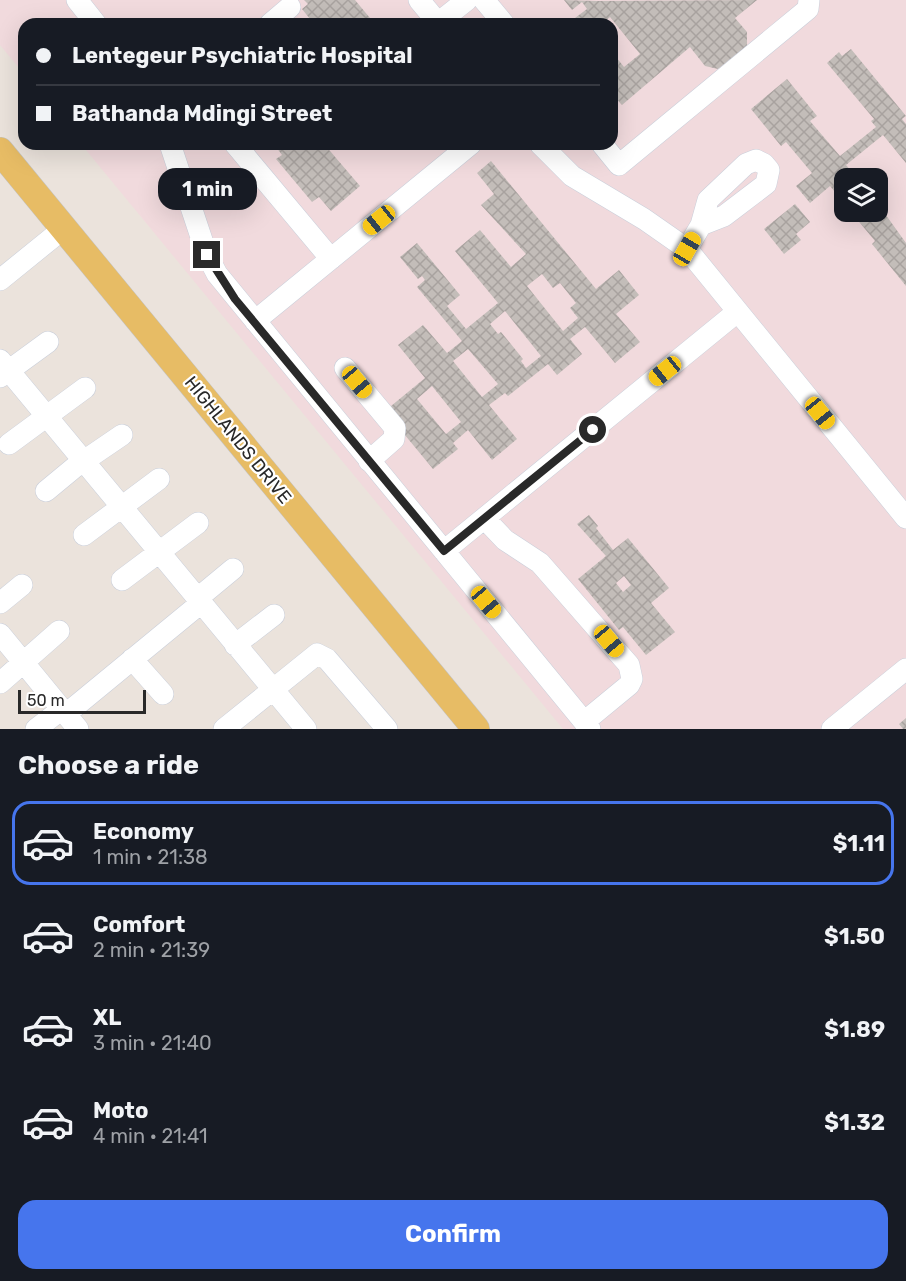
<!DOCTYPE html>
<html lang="en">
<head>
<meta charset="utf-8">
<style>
	body { margin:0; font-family:Rubik,sans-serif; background:#242831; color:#f1f3f6; height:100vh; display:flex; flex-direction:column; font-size:22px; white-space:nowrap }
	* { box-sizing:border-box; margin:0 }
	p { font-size:20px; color:#9ea1a6 }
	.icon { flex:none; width:33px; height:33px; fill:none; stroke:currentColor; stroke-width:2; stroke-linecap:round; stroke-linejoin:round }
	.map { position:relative; height:729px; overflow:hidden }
	.panel { display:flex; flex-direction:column; background:#171b24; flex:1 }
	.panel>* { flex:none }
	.top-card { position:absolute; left:18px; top:18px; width:600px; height:132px; border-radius:18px; box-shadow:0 6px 24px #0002; display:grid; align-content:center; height:132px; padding:0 18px; background:#171b24 }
	.tools { position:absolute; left:834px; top:168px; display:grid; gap:12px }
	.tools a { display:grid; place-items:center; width:54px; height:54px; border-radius:12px; background:#171b24; box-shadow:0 6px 24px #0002; font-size:30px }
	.scale { position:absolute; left:18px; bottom:15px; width:128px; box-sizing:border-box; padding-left:6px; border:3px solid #292929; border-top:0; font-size:16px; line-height:21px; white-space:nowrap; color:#292929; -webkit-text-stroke:4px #fff; paint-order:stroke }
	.end { position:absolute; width:27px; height:27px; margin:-14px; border:8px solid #292929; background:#fff; box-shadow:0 0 0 3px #fff }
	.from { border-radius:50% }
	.bubble { position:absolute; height:42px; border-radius:18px; background:#171b24; box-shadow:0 6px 24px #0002; font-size:20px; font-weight:700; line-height:42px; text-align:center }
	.car { position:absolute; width:18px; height:36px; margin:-18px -9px; border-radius:8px; box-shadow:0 0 4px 2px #0007; background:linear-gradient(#f5c518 24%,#345 0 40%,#f5c518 0 76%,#345 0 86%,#f5c518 0) }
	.top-card b { display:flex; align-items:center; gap:21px; height:57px; font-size:22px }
	.top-card b+b { border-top:2px solid #363941 }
	.top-card i { width:15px; height:15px; background:#f1f3f6 }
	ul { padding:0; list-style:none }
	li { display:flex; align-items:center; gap:18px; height:84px; margin:0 12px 9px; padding:0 6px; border:3px solid transparent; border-radius:18px }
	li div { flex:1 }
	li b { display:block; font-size:22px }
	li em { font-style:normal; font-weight:700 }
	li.current { border-color:#4675ed }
	li>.icon { width:54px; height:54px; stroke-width:1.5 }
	h2 { padding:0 18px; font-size:27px; line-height:72px }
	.primary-button { display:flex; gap:12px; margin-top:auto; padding:12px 18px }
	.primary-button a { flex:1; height:69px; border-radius:18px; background:#4675ed; color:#fff; font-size:24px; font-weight:700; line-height:69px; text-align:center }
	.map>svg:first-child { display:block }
	.medical { fill:#f1dadd; fill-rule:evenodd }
	.building { fill:url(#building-cross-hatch); fill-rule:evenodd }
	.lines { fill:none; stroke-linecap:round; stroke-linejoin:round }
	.minor-casing { stroke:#cacfda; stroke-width:22 }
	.major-casing { stroke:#c3c3c3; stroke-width:28 }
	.minor { stroke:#fff; stroke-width:21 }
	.major { stroke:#e7bc65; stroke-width:27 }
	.route { stroke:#292929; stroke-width:8 }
	.labels { text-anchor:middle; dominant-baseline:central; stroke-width:4.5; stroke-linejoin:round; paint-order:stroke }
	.street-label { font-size:18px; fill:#292929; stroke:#fff }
</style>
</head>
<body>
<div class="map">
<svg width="906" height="729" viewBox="0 0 906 729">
	<defs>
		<pattern id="building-cross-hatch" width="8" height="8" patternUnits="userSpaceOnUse" patternTransform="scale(1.5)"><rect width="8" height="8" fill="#c3bdb9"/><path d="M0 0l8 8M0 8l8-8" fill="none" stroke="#a8a29f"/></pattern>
	</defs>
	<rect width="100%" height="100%" fill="#ebe3dc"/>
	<path class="medical" d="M 0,0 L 906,0 L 906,729 L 563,729 L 81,144 L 612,144 L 612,24 L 24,24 L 24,74 L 0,45 ZM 844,178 L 878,178 L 878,212 L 844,212 Z"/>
	<path class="building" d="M 304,0 L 355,0 L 375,24 L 314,24 L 302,9 L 308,4 Z
		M 564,0 L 597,1 L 757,0 L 735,18 L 747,32 L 747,46 L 718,69 L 705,66 L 690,47 L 622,105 L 612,94 L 612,52 L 624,67 L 640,54 L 610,17 L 602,24 L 567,24 L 587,9 L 582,2 L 572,10 Z
		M 851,49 L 906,116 L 902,119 L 906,124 L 906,163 L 883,135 L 846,165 L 857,178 L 844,178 L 844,203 L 830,186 L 810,203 L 796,186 L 812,173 L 786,142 L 781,146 L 751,109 L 787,79 L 817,116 L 810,121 L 840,156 L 876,127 L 871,121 L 874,119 L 827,63 L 839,52 L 842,56 Z
		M 274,144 L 324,144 L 360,186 L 331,211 L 319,197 L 312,202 L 276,159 L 282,155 Z
		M 491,161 L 596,289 L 619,270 L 639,295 L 616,314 L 640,342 L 615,363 L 585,327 L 570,339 L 582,354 L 557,375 L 548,364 L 508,396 L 505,393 L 489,405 L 517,439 L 492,460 L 468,430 L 453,443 L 458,449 L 433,469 L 385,411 L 425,378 L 398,345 L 423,325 L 447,353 L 462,341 L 417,287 L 425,280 L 422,276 L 418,279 L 400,257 L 417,243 L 460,295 L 447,306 L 466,329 L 498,303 L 455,251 L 480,230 L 511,267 L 526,254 L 481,205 L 494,194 L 477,173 ZM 542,274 L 553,288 L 560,283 L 576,303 L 570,308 L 578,318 L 563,331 L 527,286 ZM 505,311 L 541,356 L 526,368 L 521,361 L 523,359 L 501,332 L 498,334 L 490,324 ZM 468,349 L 498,384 L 482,397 L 453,361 ZM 432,386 L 461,422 L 446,434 L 417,399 Z
		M 795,204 L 810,222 L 796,234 L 801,240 L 784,254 L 764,229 Z
		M 878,204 L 906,243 L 906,286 L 872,244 L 875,241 L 851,212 L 878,212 Z
		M 589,515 L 598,526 L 596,528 L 613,550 L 628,538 L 669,588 L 651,603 L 675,632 L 646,655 L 623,627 L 619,630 L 578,579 L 606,556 L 577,524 ZM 624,576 L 631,585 L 623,592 L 616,583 Z
		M 906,718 L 906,729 L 903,729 L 899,724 Z"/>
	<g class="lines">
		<defs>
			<path id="minor" d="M 77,0 L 96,24
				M 419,0 L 439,24
				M 484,0 L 504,24
				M 438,23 L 467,0
				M 270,24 L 290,7
				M 170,144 L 207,255 L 217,274 L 590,729
				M 235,144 L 331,259
				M 540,144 L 572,176 L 644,219 L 687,249 L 906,518
				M 602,144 L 619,165 L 808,9 L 809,0
				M 687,249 L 701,225 L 708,200 L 746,164 L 756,160 L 764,164 L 769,170 L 766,184 L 724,216 L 701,225
				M 0,280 L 63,229
				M 255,321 L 471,144
				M 0,360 L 306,729
				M 345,368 L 395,428 L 394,439 L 369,461
				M 0,377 L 48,342
				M 9,444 L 85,388
				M 46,491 L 75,467 L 122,435
				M 485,519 L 505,540 L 540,563 L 629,665 L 632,679 L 629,685 L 584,722
				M 84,535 L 159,479
				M 444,551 L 737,312
				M 122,580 L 198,523
				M 198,598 L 233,569
				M 0,603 L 22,585
				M 0,634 L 78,729
				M 235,645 L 274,615
				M 132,659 L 163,694
				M 0,683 L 59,631
				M 66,714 L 201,603
				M 36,729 L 62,709
				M 224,729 L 317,654 L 327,659 L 387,729
				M 832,729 L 906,669"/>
			<path id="major" d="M 0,151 L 476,729"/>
		</defs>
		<use href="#minor" class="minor-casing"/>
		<use href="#major" class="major-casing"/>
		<use href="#minor" class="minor"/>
		<use href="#major" class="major"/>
	</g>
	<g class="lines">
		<path class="route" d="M 207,255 L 235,299 L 444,551 L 593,430"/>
	</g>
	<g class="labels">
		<g class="street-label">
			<text transform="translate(238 440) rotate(51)">HIGHLANDS DRIVE</text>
		</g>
	</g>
</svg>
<div class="tools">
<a><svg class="icon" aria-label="layers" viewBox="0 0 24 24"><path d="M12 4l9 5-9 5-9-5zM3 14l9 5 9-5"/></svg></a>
</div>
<div class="scale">50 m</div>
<i class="end from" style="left:593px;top:430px"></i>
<i class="end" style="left:207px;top:255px"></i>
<div class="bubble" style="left:158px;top:168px;width:99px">1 min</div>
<i class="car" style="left:379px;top:220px;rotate:231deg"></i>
<i class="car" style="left:687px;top:249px;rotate:30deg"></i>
<i class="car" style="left:665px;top:371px;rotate:231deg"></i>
<i class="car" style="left:357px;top:382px;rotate:140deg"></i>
<i class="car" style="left:820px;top:413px;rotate:141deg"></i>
<i class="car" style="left:486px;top:602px;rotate:140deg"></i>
<i class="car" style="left:609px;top:641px;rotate:140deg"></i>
<div class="top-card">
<b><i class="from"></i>Lentegeur Psychiatric Hospital</b>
<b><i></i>Bathanda Mdingi Street</b>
</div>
</div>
<section class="panel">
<h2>Choose a ride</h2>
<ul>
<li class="current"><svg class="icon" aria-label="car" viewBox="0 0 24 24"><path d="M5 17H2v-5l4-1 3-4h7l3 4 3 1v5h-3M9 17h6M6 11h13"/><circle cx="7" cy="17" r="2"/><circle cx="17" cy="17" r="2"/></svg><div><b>Economy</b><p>1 min · 21:38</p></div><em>$1.11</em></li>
<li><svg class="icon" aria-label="car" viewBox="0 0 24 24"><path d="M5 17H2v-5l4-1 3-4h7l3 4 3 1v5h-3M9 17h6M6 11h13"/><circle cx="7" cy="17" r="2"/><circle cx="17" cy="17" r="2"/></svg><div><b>Comfort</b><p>2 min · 21:39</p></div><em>$1.50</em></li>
<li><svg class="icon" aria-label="car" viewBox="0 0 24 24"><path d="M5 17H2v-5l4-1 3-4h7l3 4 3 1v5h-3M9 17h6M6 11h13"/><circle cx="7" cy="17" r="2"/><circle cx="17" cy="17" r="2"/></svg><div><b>XL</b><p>3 min · 21:40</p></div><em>$1.89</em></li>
<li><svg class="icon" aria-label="car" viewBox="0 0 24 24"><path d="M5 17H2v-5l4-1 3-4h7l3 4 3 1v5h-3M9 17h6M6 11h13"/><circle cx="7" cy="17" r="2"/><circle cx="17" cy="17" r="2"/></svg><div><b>Moto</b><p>4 min · 21:41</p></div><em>$1.32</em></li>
</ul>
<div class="primary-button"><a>Confirm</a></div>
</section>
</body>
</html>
